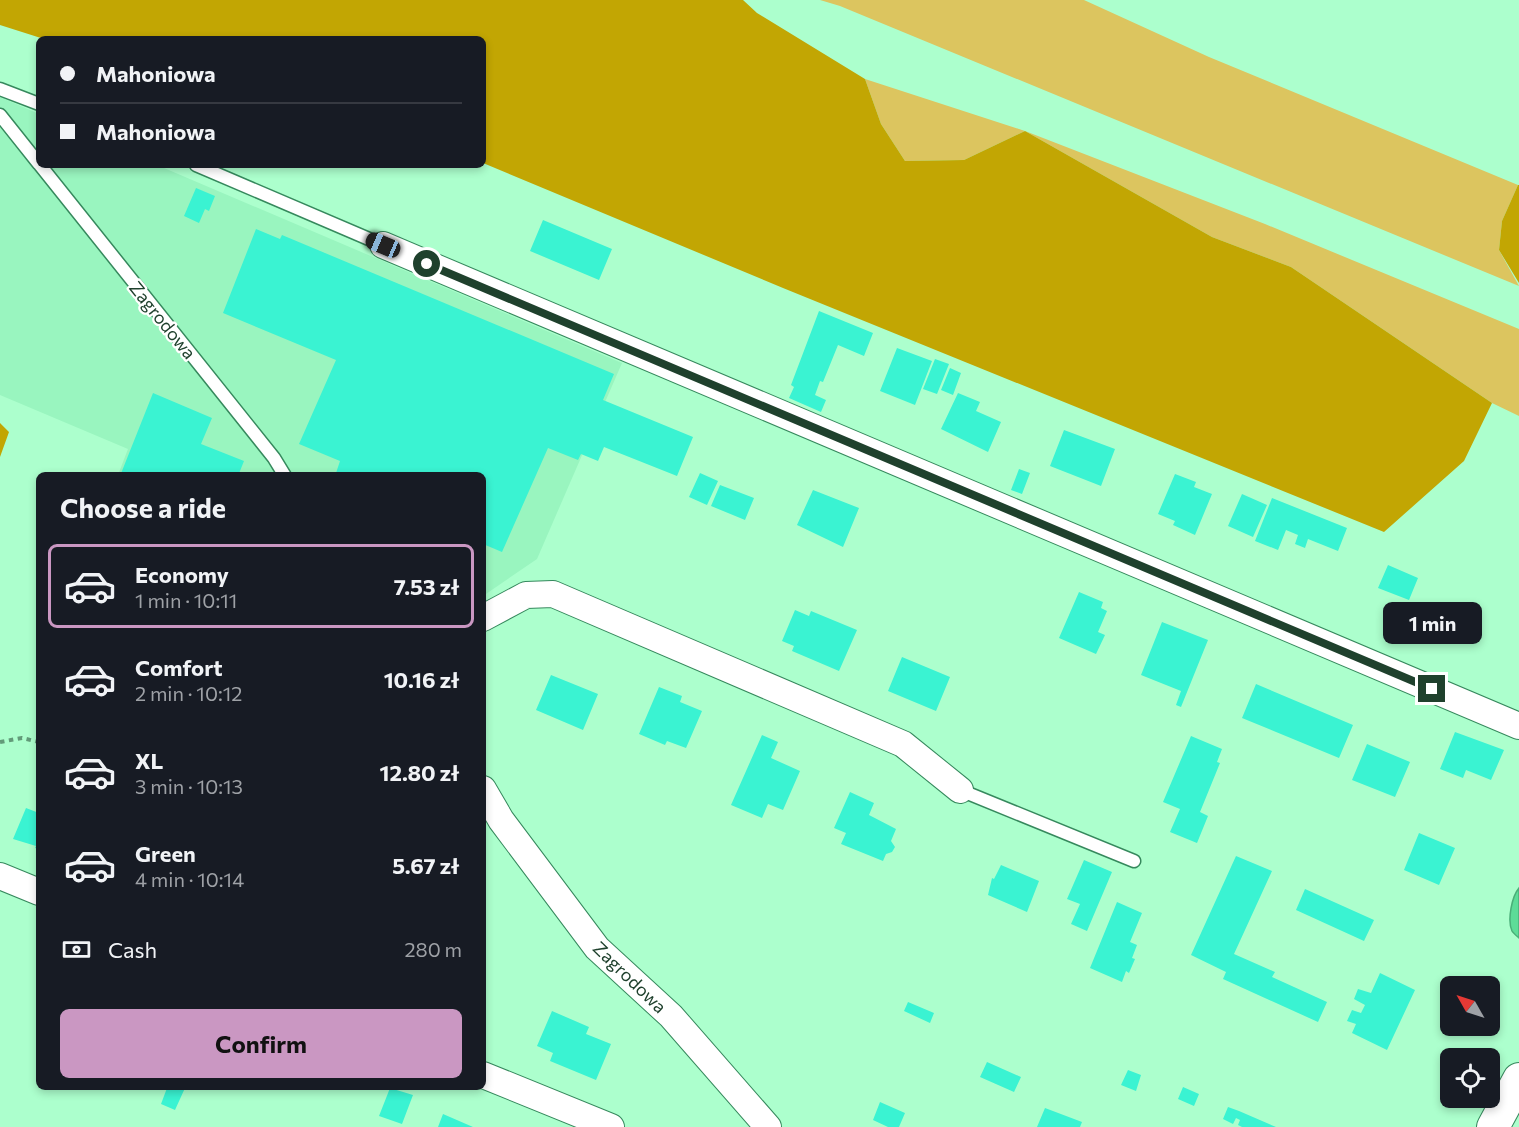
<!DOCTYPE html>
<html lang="en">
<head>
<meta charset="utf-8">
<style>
	body { margin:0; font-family:Commissioner,sans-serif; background:#20242c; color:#f1f3f6; height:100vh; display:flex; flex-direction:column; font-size:22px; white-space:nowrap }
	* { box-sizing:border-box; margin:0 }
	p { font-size:20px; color:#9ea1a6 }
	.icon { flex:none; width:33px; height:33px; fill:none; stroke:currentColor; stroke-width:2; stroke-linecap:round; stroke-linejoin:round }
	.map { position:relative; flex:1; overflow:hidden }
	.side { position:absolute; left:36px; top:472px; width:450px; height:618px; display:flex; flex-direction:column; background:#171b24; border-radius:9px; box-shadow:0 3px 9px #0003 }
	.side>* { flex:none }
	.hud { position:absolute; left:36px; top:36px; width:450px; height:132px; border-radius:9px; box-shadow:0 3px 9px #0003; display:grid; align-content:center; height:132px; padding:0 24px; background:#171b24 }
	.needle { width:39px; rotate:309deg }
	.fabs { position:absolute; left:1440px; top:976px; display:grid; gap:12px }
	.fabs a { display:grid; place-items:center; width:60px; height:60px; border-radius:9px; background:#171b24; box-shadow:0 3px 9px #0003; font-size:30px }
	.end { position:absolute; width:27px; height:27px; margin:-14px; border:8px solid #1f412d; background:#fff; box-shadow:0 0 0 3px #fff }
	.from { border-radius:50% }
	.bubble { position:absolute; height:42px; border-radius:9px; background:#171b24; box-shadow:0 3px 9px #0003; font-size:20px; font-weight:700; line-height:42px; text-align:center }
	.car { position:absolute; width:18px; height:36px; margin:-18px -9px; border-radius:8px; box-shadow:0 0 4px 2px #0007; background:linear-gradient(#222 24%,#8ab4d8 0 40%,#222 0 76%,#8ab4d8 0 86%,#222 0) }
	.hud b { display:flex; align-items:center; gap:21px; height:57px; font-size:22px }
	.hud b+b { border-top:2px solid #363941 }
	.hud i { width:15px; height:15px; background:#f1f3f6 }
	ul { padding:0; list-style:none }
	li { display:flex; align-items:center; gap:18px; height:84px; margin:0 12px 9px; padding:0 12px; border:3px solid transparent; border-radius:9px }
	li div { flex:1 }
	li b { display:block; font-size:22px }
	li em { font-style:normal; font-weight:700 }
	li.current { border-color:#ca97c2 }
	li>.icon { width:54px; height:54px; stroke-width:1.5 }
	h2 { padding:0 24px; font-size:27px; line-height:72px }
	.pay { display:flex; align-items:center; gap:15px; height:66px; padding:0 24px; font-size:22px }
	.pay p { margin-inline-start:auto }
	.cta { display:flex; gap:12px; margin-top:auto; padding:12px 24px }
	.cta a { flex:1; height:69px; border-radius:9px; background:#ca97c2; color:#111; font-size:24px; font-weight:700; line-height:69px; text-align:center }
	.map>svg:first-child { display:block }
	.built { fill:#99f5bf }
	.green { fill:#dcc55f }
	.forest { fill:#c2a603 }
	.water { fill:#5ddc98; stroke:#4aae78; stroke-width:1.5 }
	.building { fill:#3af3d2 }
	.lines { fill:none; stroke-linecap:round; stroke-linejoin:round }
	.service-casing { stroke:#36895d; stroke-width:15 }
	.minor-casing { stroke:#36895d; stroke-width:28 }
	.tertiary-casing { stroke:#36895d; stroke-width:34 }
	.path { stroke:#629b79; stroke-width:4; stroke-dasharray:4.5 4.5; stroke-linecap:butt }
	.service { stroke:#fff; stroke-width:12 }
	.minor { stroke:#fff; stroke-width:26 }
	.tertiary { stroke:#fff; stroke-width:32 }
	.route { stroke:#1f412d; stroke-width:8 }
	.labels { text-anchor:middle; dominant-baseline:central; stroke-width:4.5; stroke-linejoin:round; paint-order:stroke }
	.street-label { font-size:18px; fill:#1f412d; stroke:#fff }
</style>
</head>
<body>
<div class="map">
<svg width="1519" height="1127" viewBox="0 0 1519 1127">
	<rect width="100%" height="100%" fill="#acffcd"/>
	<path class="built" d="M 0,97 L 39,114 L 39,165 L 157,165 L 622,363 L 537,559 L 483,596 L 483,476 L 118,475 L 128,449 L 0,395 Z"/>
	<path class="green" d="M 820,0 L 1084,0 L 1209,57 L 1518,185 L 1502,221 L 1499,250 L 1519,286 L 840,6 Z
		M 865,79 L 1025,131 L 1265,224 L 1519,329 L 1519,416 L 1492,403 L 1291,267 L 1212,237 L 1025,131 L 964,160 L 905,161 L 881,124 Z"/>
	<path class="forest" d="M 0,0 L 743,0 L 757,13 L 865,79 L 881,124 L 905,161 L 964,160 L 1025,131 L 1212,237 L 1291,267 L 1492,403 L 1464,461 L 1384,532 L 783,288 L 483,163 L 483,39 L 44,39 L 0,25 Z
		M 1518,185 L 1519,185 L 1519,283 L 1499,250 L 1502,221 Z
		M 0,423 L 9,432 L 0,457 Z"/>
	<path class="water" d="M 1519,888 L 1519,938 C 1518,937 1513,933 1512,931 C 1507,920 1512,896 1519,888 Z"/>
	<path class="building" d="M 196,188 L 215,196 L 209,211 L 205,209 L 199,223 L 184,216 Z
		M 543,220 L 612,249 L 599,280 L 530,251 Z
		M 256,229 L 280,239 L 282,235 L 614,374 L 603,400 L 693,437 L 677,476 L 604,447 L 598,461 L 581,454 L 578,460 L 548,448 L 502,552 L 483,544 L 483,476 L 335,476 L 340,461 L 299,444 L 336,360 L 223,313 Z
		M 819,311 L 873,333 L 864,356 L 838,345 L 823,382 L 820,381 L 815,395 L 826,400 L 821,412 L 789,398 L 794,387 L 791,385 Z
		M 897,348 L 932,361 L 915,405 L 880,391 Z
		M 935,359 L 949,364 L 937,394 L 923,389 Z
		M 950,368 L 961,373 L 953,395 L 941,390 Z
		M 153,393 L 212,418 L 201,444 L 244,461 L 238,476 L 120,476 Z
		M 958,393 L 980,402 L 976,411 L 1001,422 L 988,452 L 941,429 Z
		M 1064,430 L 1115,449 L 1101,486 L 1050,466 Z
		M 1019,469 L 1030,473 L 1022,494 L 1011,490 Z
		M 700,473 L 718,481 L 707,505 L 689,497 Z
		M 1175,474 L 1196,482 L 1194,487 L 1212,494 L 1195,535 L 1173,525 L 1175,521 L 1158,514 Z
		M 720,485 L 754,498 L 745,520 L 711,506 Z
		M 813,490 L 859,508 L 843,547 L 797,525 Z
		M 1242,494 L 1267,505 L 1253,537 L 1228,526 Z
		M 1272,498 L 1347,528 L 1338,551 L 1308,539 L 1305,548 L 1295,544 L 1298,535 L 1286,530 L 1278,550 L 1255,541 Z
		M 1388,565 L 1418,578 L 1409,600 L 1378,588 Z
		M 1079,592 L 1103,602 L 1101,608 L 1107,611 L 1098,632 L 1105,635 L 1096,654 L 1059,638 Z
		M 795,610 L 809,616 L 811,611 L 857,630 L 839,671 L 792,651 L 794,646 L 782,641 Z
		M 1162,622 L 1208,640 L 1181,707 L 1176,705 L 1181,691 L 1141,675 Z
		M 902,657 L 950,677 L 936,711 L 888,691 Z
		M 551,675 L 598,694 L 583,730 L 536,710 Z
		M 1256,684 L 1353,725 L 1339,758 L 1242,718 Z
		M 659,687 L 682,696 L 680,702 L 702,711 L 686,748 L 667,741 L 665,745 L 639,734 Z
		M 1455,732 L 1504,750 L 1491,780 L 1466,770 L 1463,778 L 1440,769 Z
		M 762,735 L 778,742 L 771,758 L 800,771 L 783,810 L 768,804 L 762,818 L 731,805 Z
		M 1191,736 L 1222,749 L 1217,762 L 1220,763 L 1200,812 L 1208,816 L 1197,843 L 1170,832 L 1180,809 L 1163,802 Z
		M 1367,744 L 1410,762 L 1395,797 L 1352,780 Z
		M 850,792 L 874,803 L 869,815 L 896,829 L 891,841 L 895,847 L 892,852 L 886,854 L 883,861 L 841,844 L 846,833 L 834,828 Z
		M 26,808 L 39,813 L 39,849 L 35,848 L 36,846 L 13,839 Z
		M 1419,833 L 1455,848 L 1439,885 L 1404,870 Z
		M 1236,856 L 1272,871 L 1234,954 L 1275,972 L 1272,977 L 1327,1002 L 1318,1022 L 1223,979 L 1226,972 L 1191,955 Z
		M 1084,860 L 1112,872 L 1087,931 L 1071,924 L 1080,904 L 1067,899 Z
		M 1001,865 L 1039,881 L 1027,912 L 988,895 L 992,878 L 994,879 Z
		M 1305,889 L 1374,920 L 1364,941 L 1296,910 Z
		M 1117,902 L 1142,913 L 1130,942 L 1137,945 L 1132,958 L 1135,959 L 1129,973 L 1126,971 L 1122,982 L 1090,968 Z
		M 1380,973 L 1415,990 L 1387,1050 L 1352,1033 L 1356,1024 L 1347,1021 L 1352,1010 L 1361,1013 L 1365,1005 L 1354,999 L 1358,989 L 1371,993 Z
		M 908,1002 L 934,1013 L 930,1023 L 904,1011 Z
		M 552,1011 L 589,1027 L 586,1034 L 611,1044 L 596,1080 L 550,1061 L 553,1053 L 537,1046 Z
		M 987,1062 L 1021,1077 L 1014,1092 L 980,1077 Z
		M 1128,1070 L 1141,1075 L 1136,1091 L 1121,1085 Z
		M 1183,1087 L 1199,1094 L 1194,1106 L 1178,1099 Z
		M 167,1088 L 185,1088 L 175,1110 L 161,1104 Z
		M 390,1088 L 413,1095 L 402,1124 L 379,1116 Z
		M 880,1102 L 905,1113 L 899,1127 L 888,1127 L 873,1120 Z
		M 1228,1107 L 1239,1111 L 1276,1127 L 1242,1127 L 1238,1125 L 1240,1120 L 1236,1118 L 1233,1124 L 1223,1119 Z
		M 1045,1108 L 1082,1122 L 1080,1127 L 1037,1127 Z
		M 443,1114 L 473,1127 L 438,1127 Z"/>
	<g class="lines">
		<defs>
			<path id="service" d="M 0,89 L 39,104
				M 0,115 L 39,164
				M 40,165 L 274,458 L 285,476
				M 196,165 L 383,245
				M 960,790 L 1134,861"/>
			<path id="minor" d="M 383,245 L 1519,726
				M 483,618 L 526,595 L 553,594 L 903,744 L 960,790
				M 483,789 L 501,820 L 597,948 L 671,1016 L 768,1127
				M 0,876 L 39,892
				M 483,1075 L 611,1127"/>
			<path id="tertiary" d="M 1493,1127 L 1519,1079"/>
		</defs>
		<use href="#service" class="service-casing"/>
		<use href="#minor" class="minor-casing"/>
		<use href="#tertiary" class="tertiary-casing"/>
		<path class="path" d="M 0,742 L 22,738 L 39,742"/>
		<use href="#service" class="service"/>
		<use href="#minor" class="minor"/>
		<use href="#tertiary" class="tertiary"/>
	</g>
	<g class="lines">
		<path class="route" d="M 427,264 L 1432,689"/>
	</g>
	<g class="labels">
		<g class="street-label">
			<text transform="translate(163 320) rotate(51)">Zagrodowa</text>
			<text transform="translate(630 977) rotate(44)">Zagrodowa</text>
		</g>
	</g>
</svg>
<div class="fabs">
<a><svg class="needle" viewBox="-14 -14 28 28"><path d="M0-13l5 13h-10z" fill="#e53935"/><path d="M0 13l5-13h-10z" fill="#9ea1a6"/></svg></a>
<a><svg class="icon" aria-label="locate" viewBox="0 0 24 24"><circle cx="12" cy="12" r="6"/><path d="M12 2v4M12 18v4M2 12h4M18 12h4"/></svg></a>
</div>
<i class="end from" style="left:427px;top:264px"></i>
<i class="end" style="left:1432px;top:689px"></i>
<div class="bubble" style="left:1383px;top:602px;width:99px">1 min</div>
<i class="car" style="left:383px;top:245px;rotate:293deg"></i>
<div class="hud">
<b><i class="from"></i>Mahoniowa</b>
<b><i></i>Mahoniowa</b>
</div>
<section class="side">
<h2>Choose a ride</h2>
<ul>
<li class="current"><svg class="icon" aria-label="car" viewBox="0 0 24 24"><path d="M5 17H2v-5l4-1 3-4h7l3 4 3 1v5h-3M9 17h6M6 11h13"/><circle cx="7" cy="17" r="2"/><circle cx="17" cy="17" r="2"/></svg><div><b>Economy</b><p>1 min · 10:11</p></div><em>7.53 zł</em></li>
<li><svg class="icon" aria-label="car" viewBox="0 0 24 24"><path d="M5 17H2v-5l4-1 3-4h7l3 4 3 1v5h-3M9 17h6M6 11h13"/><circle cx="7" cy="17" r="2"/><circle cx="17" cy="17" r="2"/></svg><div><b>Comfort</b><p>2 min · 10:12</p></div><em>10.16 zł</em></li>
<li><svg class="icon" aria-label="car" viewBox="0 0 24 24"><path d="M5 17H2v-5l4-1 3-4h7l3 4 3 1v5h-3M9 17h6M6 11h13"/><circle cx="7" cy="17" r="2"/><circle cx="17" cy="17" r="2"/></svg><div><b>XL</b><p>3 min · 10:13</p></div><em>12.80 zł</em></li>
<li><svg class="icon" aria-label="car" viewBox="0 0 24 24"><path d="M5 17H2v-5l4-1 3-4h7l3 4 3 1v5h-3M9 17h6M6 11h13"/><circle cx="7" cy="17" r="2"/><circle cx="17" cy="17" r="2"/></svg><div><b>Green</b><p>4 min · 10:14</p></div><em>5.67 zł</em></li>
</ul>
<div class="pay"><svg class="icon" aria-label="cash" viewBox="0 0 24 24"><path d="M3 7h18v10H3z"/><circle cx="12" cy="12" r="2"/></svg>Cash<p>280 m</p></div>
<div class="cta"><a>Confirm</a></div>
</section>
</div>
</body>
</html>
